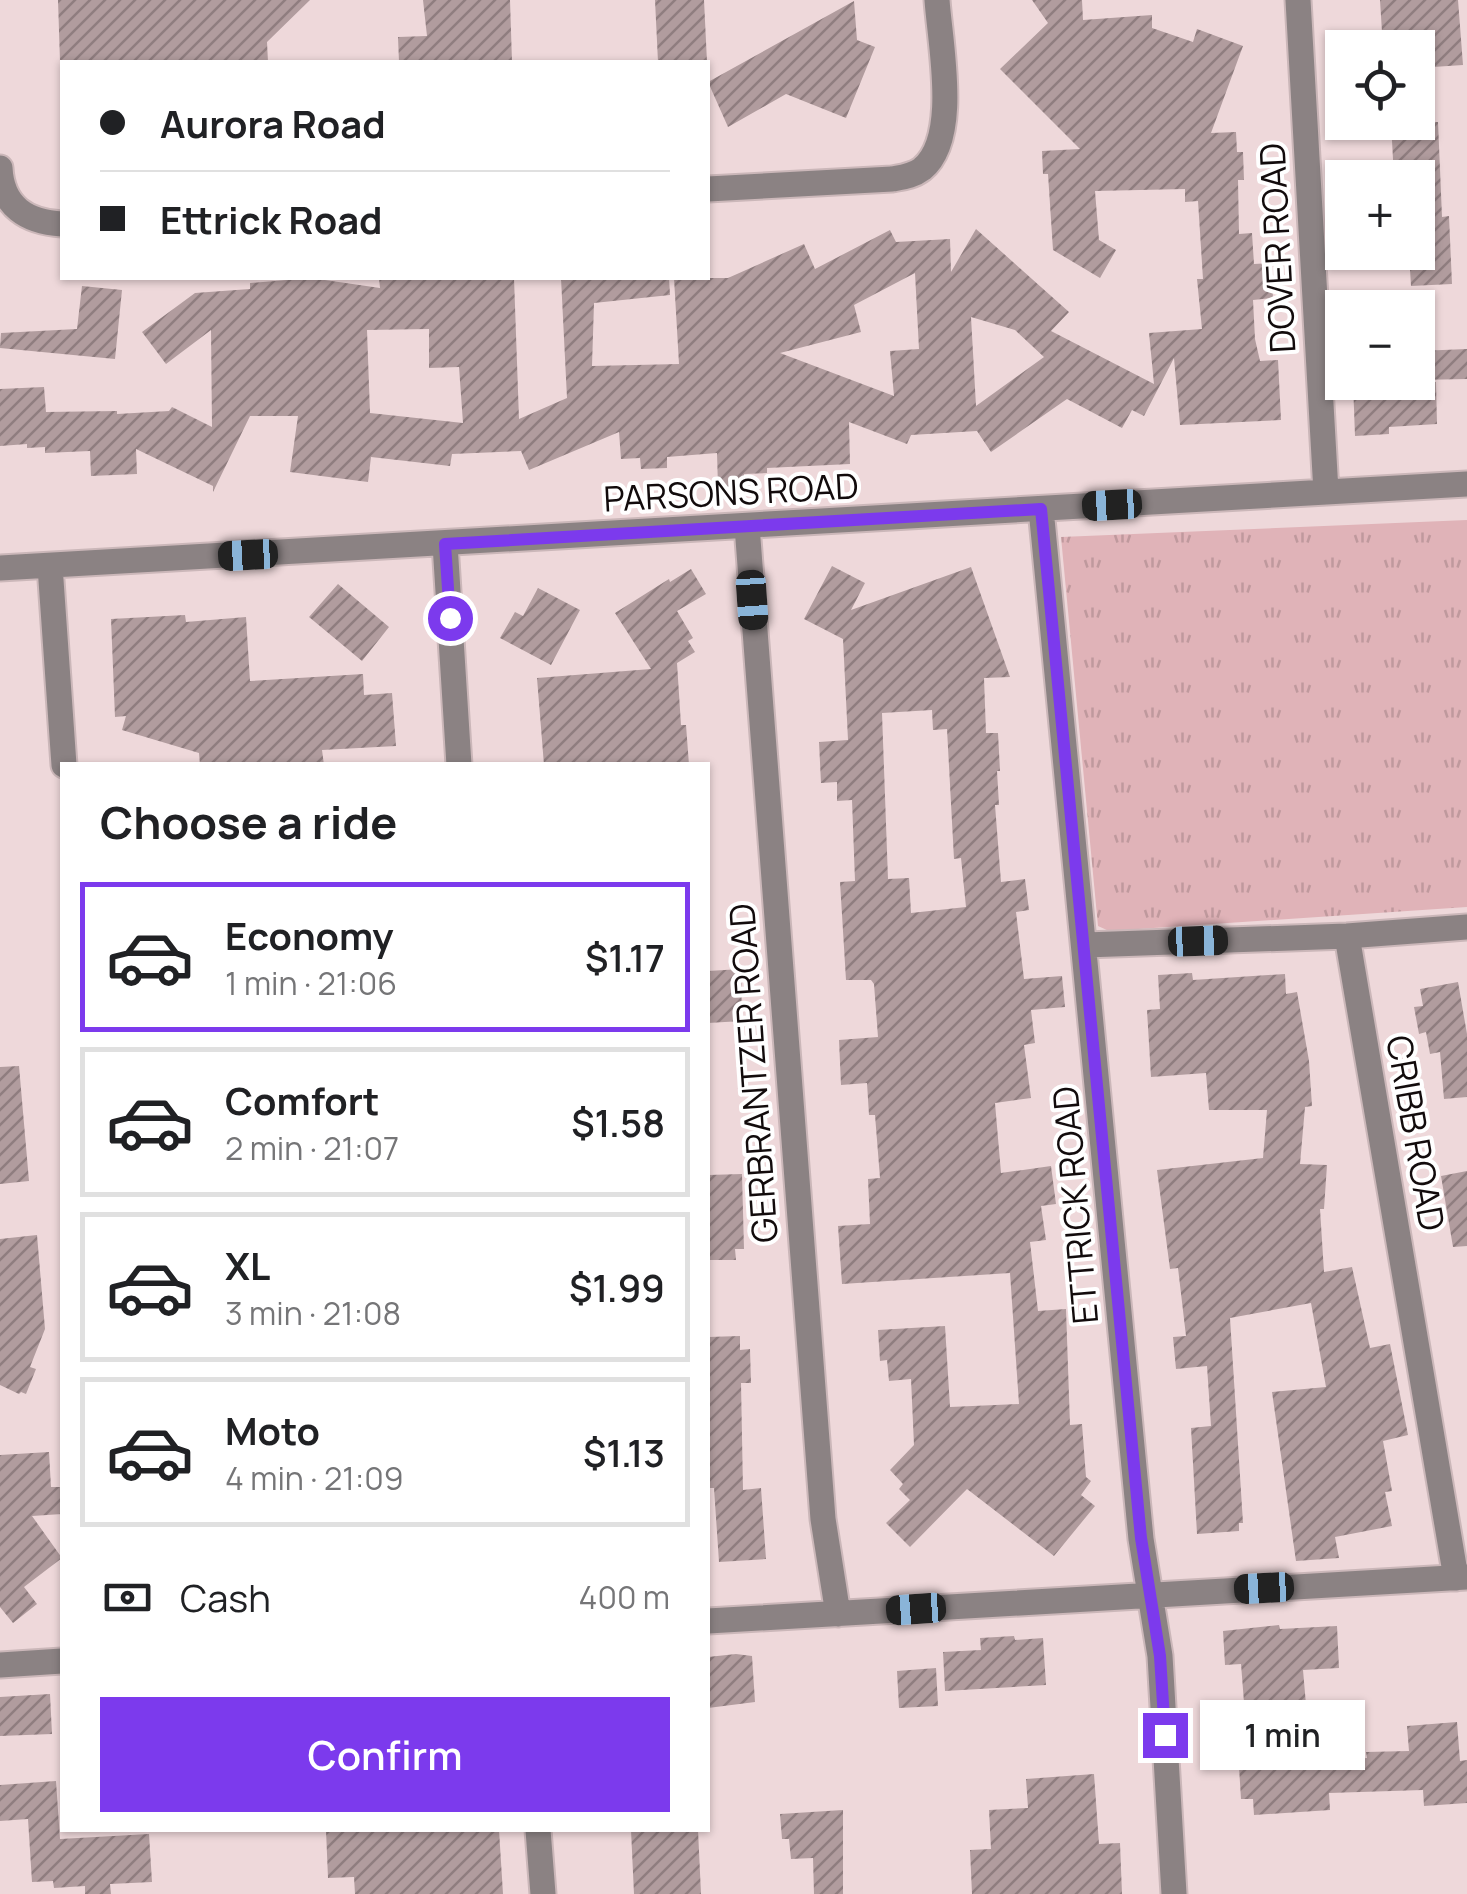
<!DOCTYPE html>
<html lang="en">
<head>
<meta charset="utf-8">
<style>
	body { margin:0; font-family:Manrope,sans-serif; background:#f6f6f6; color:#202124; height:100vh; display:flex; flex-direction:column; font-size:38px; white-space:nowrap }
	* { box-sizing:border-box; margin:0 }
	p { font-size:32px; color:#757577 }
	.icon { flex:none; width:55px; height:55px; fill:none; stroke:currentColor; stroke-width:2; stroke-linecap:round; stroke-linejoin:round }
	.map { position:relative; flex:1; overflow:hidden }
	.side { position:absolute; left:60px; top:762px; width:650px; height:1070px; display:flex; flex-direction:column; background:#fff; border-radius:0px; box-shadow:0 2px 8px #0004 }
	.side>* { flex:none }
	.top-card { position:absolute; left:60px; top:60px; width:650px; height:220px; border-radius:0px; box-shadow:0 2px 8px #0004; display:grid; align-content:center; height:220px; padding:0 40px; background:#fff }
	.controls { position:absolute; left:1325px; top:30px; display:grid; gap:20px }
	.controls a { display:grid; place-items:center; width:110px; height:110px; border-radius:0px; background:#fff; box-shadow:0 2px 8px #0004; font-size:50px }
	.end { position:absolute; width:45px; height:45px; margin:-22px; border:12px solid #7c3aed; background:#fff; box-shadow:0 0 0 5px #fff }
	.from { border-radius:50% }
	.bubble { position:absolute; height:70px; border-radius:0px; background:#fff; box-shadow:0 2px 8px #0004; font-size:32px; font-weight:600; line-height:70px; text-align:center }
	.car { position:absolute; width:30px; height:60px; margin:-30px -15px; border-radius:12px; box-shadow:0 0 8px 2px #0007; background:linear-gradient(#222 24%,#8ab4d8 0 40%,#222 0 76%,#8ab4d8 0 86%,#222 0) }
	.top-card b { display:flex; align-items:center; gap:35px; height:95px; font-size:38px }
	.top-card b+b { border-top:2px solid #e0e0e0 }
	.top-card i { width:25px; height:25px; background:#202124 }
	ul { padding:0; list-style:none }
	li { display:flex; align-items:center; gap:30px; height:150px; margin:0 20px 15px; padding:0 20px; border:5px solid #e0e0e0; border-radius:0px }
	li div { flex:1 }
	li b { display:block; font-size:38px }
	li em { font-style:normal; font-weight:600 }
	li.on { border-color:#7c3aed }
	li>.icon { width:90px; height:90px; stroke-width:1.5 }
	h2 { padding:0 40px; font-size:45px; line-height:120px }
	.pay { display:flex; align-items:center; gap:25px; height:110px; padding:0 40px; font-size:38px }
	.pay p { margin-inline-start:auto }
	.button { display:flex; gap:20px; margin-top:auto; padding:20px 40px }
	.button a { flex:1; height:115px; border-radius:0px; background:#7c3aed; color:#fff; font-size:40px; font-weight:600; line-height:115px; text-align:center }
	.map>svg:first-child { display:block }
	.park { fill:url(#park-tufts) }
	.building { fill:url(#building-hatch); fill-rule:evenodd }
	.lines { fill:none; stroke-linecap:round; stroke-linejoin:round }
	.minor-casing { stroke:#cbb7b9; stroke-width:29 }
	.minor { stroke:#8b8283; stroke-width:25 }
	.route { stroke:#7c3aed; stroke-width:12 }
	.labels { text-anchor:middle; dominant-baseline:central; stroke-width:8; stroke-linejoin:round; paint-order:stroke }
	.street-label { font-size:35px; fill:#120b0c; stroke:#fff }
</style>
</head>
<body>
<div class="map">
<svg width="1467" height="1894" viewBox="0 0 1467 1894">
	<defs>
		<pattern id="park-tufts" width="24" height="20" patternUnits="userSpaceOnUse" patternTransform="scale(2.5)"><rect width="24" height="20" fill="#e0b3b8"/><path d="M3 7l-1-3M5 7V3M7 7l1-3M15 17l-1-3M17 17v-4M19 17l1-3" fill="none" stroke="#bf999d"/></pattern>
		<pattern id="building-hatch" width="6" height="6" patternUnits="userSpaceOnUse" patternTransform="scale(2.5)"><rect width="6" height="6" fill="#b19c9e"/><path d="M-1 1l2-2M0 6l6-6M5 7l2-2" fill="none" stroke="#8f7d7f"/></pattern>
	</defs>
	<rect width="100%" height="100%" fill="#eed8da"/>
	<path class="park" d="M 1467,520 L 1467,907 L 1109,931 L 1098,926 L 1061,537 Z"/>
	<path class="building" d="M 58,0 L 310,0 L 267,42 L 268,62 L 60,62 Z
		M 423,0 L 510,0 L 512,62 L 399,62 L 398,37 L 427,36 Z
		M 655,0 L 704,0 L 707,62 L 658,62 Z
		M 1032,0 L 1082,0 L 1083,20 L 1152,15 L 1152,28 L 1193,42 L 1197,29 L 1243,46 L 1211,133 L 1236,132 L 1237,152 L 1243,152 L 1244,180 L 1238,180 L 1239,234 L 1252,233 L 1254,264 L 1271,263 L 1273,298 L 1253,300 L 1255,339 L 1260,361 L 1278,360 L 1281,420 L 1180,425 L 1174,358 L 1144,416 L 1132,410 L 1122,428 L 1067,399 L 991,452 L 977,431 L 911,435 L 907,444 L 849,422 L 850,464 L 767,468 L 767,473 L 744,474 L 745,486 L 718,487 L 717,453 L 667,457 L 667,468 L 641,469 L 640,458 L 621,459 L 619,432 L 529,470 L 521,451 L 452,454 L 450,466 L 371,457 L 368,482 L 290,472 L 298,416 L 250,416 L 213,492 L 213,486 L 136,449 L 137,474 L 91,476 L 90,451 L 45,453 L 45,447 L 27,448 L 27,444 L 0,446 L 0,389 L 44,387 L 46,412 L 117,411 L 117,414 L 169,411 L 172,407 L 212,427 L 211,330 L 166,364 L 142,332 L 195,293 L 250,289 L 250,283 L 311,278 L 380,288 L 379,278 L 514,278 L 519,419 L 567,398 L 561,278 L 669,278 L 670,295 L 594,303 L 592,366 L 679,364 L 674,278 L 728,278 L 804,244 L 815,269 L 890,230 L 896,242 L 950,239 L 951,272 L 976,229 L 1069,312 L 1051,331 L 1154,384 L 1149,333 L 1202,329 L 1197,279 L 1203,279 L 1198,201 L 1185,202 L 1185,189 L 1095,191 L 1099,240 L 1116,250 L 1100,278 L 1053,250 L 1048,174 L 1043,174 L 1042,151 L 1080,149 L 1000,69 L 1048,23 ZM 915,273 L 919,349 L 890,351 L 894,396 L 780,353 L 861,332 L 854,305 ZM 971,317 L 1015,330 L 1044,357 L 976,406 ZM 429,329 L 429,368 L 459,367 L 463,423 L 370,413 L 367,330 Z
		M 1380,0 L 1458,0 L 1463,65 L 1418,68 L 1418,48 L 1383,48 Z
		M 854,1 L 857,40 L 875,47 L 846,118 L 786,94 L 728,127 L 708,82 Z
		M 1391,122 L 1438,122 L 1442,217 L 1449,216 L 1452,284 L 1411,286 L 1409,252 L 1418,252 L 1418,178 L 1394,178 Z
		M 82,286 L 122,290 L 115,359 L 0,348 L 1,333 L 77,329 Z
		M 1467,349 L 1467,379 L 1418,380 L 1418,351 Z
		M 1353,382 L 1436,382 L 1437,424 L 1389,427 L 1389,434 L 1355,436 Z
		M 832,566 L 865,583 L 851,610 L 971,567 L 1010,677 L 984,678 L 986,733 L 998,733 L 1000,771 L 997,771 L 999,805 L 995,805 L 1001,882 L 1025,879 L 1029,910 L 1016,912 L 1024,979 L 1062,976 L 1065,1007 L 1031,1010 L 1035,1043 L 1024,1045 L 1031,1098 L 995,1103 L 1001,1173 L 1051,1166 L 1056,1204 L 1041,1206 L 1046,1240 L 1030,1242 L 1038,1311 L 1066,1309 L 1070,1425 L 1082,1424 L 1086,1477 L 1091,1481 L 1081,1495 L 1095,1506 L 1054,1556 L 967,1489 L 910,1547 L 886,1523 L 910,1500 L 899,1489 L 903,1484 L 890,1470 L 914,1445 L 911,1379 L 889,1381 L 887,1360 L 880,1361 L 878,1330 L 945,1326 L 950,1407 L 1019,1404 L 1010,1273 L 842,1284 L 838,1226 L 870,1224 L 868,1179 L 880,1178 L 875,1115 L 869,1115 L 867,1083 L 841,1085 L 839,1040 L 878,1037 L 874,984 L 871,980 L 846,980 L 840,882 L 855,881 L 852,800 L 837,801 L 837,782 L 821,783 L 819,742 L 848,740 L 843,639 L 804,619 ZM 932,710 L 933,730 L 947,729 L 954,859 L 961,858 L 966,907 L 911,913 L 909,878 L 888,879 L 882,713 Z
		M 691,569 L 706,594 L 677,611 L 693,638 L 688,641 L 695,652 L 677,663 L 681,725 L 686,725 L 689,765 L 544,765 L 537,678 L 651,669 L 615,613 L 669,579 L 670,582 Z
		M 338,584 L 389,627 L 362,661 L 309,617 Z
		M 538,588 L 580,610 L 551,665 L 500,638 L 515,612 L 523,616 Z
		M 185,615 L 186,622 L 246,617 L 250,681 L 363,674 L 364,695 L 392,693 L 396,746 L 322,750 L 324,765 L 200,765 L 199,753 L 122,730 L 126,716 L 115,717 L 111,619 Z
		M 741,969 L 742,1021 L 708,1023 L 708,971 Z
		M 1192,973 L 1193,980 L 1285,974 L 1286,994 L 1297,992 L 1309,1061 L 1312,1106 L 1305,1107 L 1300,1164 L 1327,1165 L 1324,1209 L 1320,1209 L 1324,1272 L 1352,1267 L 1370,1348 L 1390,1344 L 1408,1435 L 1383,1441 L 1392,1491 L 1385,1492 L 1392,1526 L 1335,1537 L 1339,1558 L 1296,1561 L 1272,1392 L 1326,1387 L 1311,1303 L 1230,1318 L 1243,1523 L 1239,1523 L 1239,1531 L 1197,1534 L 1191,1428 L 1211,1426 L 1207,1366 L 1176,1369 L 1173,1337 L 1186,1336 L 1178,1268 L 1170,1269 L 1157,1170 L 1263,1158 L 1267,1110 L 1209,1110 L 1206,1073 L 1151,1077 L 1147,1010 L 1160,1009 L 1158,975 Z
		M 1458,982 L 1467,1034 L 1467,1097 L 1444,1099 L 1440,1052 L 1430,1054 L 1426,1032 L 1419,1034 L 1414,1007 L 1423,1006 L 1420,989 Z
		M 19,1066 L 29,1181 L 0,1184 L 0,1067 Z
		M 1467,1171 L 1467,1246 L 1453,1247 L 1441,1176 Z
		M 742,1174 L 744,1249 L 735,1249 L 736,1260 L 708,1260 L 708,1175 Z
		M 37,1235 L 45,1329 L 30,1367 L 36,1369 L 26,1394 L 21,1392 L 19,1394 L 0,1385 L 0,1239 Z
		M 740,1336 L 740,1350 L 750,1349 L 751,1383 L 741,1383 L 743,1490 L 761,1488 L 766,1559 L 719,1562 L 714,1488 L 708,1488 L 708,1337 Z
		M 49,1452 L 51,1487 L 61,1487 L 62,1514 L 32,1516 L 62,1558 L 24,1587 L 37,1604 L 13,1623 L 0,1607 L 0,1455 Z
		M 1279,1625 L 1280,1629 L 1337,1626 L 1339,1668 L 1303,1670 L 1311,1762 L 1367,1758 L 1366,1752 L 1409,1751 L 1407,1726 L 1457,1722 L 1460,1761 L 1467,1760 L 1467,1803 L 1424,1806 L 1423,1790 L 1329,1793 L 1330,1810 L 1254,1815 L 1253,1799 L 1241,1799 L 1239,1767 L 1249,1766 L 1241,1664 L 1225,1665 L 1223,1631 Z
		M 1014,1636 L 1015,1640 L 1043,1638 L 1046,1685 L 945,1691 L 943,1652 L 981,1650 L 980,1638 Z
		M 736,1654 L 752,1656 L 755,1702 L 708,1708 L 708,1657 Z
		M 936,1668 L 938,1706 L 899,1708 L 897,1671 Z
		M 50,1694 L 52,1734 L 0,1736 L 0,1697 Z
		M 1094,1774 L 1099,1844 L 1120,1843 L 1122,1894 L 972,1894 L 970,1850 L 991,1849 L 989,1810 L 1028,1808 L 1026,1779 Z
		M 56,1781 L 60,1839 L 149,1834 L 152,1882 L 110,1884 L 111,1894 L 85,1894 L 85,1886 L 54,1888 L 53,1881 L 32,1882 L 28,1819 L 0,1821 L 0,1785 Z
		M 843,1810 L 843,1894 L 814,1894 L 813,1858 L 791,1859 L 789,1839 L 782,1839 L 780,1814 Z
		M 326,1830 L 499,1830 L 503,1894 L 355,1894 L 354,1877 L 328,1878 Z
		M 631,1830 L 698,1830 L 701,1894 L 634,1894 Z"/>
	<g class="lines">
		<defs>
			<path id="minor" d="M 1298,0 L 1326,492
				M 0,168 C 2,207 27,222 62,224
				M 708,189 L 892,179 C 903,177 913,176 922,169 C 960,138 940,44 937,0
				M 1041,509 L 1141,1539 L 1160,1656 L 1174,1894
				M 747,526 L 823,1519 L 838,1614
				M 445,544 L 459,765
				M 50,566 L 64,765
				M 0,568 L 1467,484
				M 1347,936 L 1456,1578
				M 1085,945 L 1347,936 L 1467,927
				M 708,1621 L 1467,1577
				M 0,1665 L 62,1661
				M 538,1830 L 543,1894"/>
		</defs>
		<use href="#minor" class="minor-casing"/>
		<use href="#minor" class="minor"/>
	</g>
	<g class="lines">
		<path class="route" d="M 450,618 L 445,544 L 1041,509 L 1141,1538 L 1160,1656 L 1165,1735"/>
	</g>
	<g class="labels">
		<g class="street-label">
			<text transform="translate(1277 248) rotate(-93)">DOVER ROAD</text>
			<text transform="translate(731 492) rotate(-3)">PARSONS ROAD</text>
			<text transform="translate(753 1073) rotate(-94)">GERBRANTZER ROAD</text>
			<text transform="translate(1416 1133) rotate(80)">CRIBB ROAD</text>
			<text transform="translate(1075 1205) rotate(-95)">ETTRICK ROAD</text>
		</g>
	</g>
</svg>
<div class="controls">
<a><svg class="icon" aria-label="locate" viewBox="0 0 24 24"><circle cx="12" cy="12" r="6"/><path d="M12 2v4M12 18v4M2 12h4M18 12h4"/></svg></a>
<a>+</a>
<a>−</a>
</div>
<i class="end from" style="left:450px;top:618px"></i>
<i class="end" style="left:1165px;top:1735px"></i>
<div class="bubble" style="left:1200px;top:1700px;width:165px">1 min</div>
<i class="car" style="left:1112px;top:505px;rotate:267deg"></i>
<i class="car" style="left:248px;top:555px;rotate:267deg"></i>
<i class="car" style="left:752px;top:600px;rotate:176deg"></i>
<i class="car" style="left:1198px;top:941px;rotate:88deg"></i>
<i class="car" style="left:1264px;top:1588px;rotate:267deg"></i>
<i class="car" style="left:916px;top:1609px;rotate:266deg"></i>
<div class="top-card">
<b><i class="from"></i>Aurora Road</b>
<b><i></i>Ettrick Road</b>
</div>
<section class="side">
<h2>Choose a ride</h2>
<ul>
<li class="on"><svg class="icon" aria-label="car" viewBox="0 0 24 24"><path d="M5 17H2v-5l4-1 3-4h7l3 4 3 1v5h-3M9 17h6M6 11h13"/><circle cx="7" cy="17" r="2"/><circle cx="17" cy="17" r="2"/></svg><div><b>Economy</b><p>1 min · 21:06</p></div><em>$1.17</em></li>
<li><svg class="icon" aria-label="car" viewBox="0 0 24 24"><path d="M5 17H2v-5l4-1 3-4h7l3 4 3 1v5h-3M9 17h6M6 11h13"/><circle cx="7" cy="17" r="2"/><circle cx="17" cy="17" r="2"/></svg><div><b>Comfort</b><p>2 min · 21:07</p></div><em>$1.58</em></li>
<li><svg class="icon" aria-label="car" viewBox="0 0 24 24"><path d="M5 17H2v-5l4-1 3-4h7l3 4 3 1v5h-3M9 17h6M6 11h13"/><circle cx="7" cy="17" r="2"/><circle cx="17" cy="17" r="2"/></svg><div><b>XL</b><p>3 min · 21:08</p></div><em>$1.99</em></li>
<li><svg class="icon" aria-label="car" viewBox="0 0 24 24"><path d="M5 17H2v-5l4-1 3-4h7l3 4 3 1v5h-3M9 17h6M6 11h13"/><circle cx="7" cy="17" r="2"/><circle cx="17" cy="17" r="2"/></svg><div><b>Moto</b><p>4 min · 21:09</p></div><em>$1.13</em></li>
</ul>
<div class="pay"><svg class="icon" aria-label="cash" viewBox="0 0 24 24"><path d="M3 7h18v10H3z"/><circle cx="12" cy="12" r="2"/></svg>Cash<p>400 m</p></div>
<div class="button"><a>Confirm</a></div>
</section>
</div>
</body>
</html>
